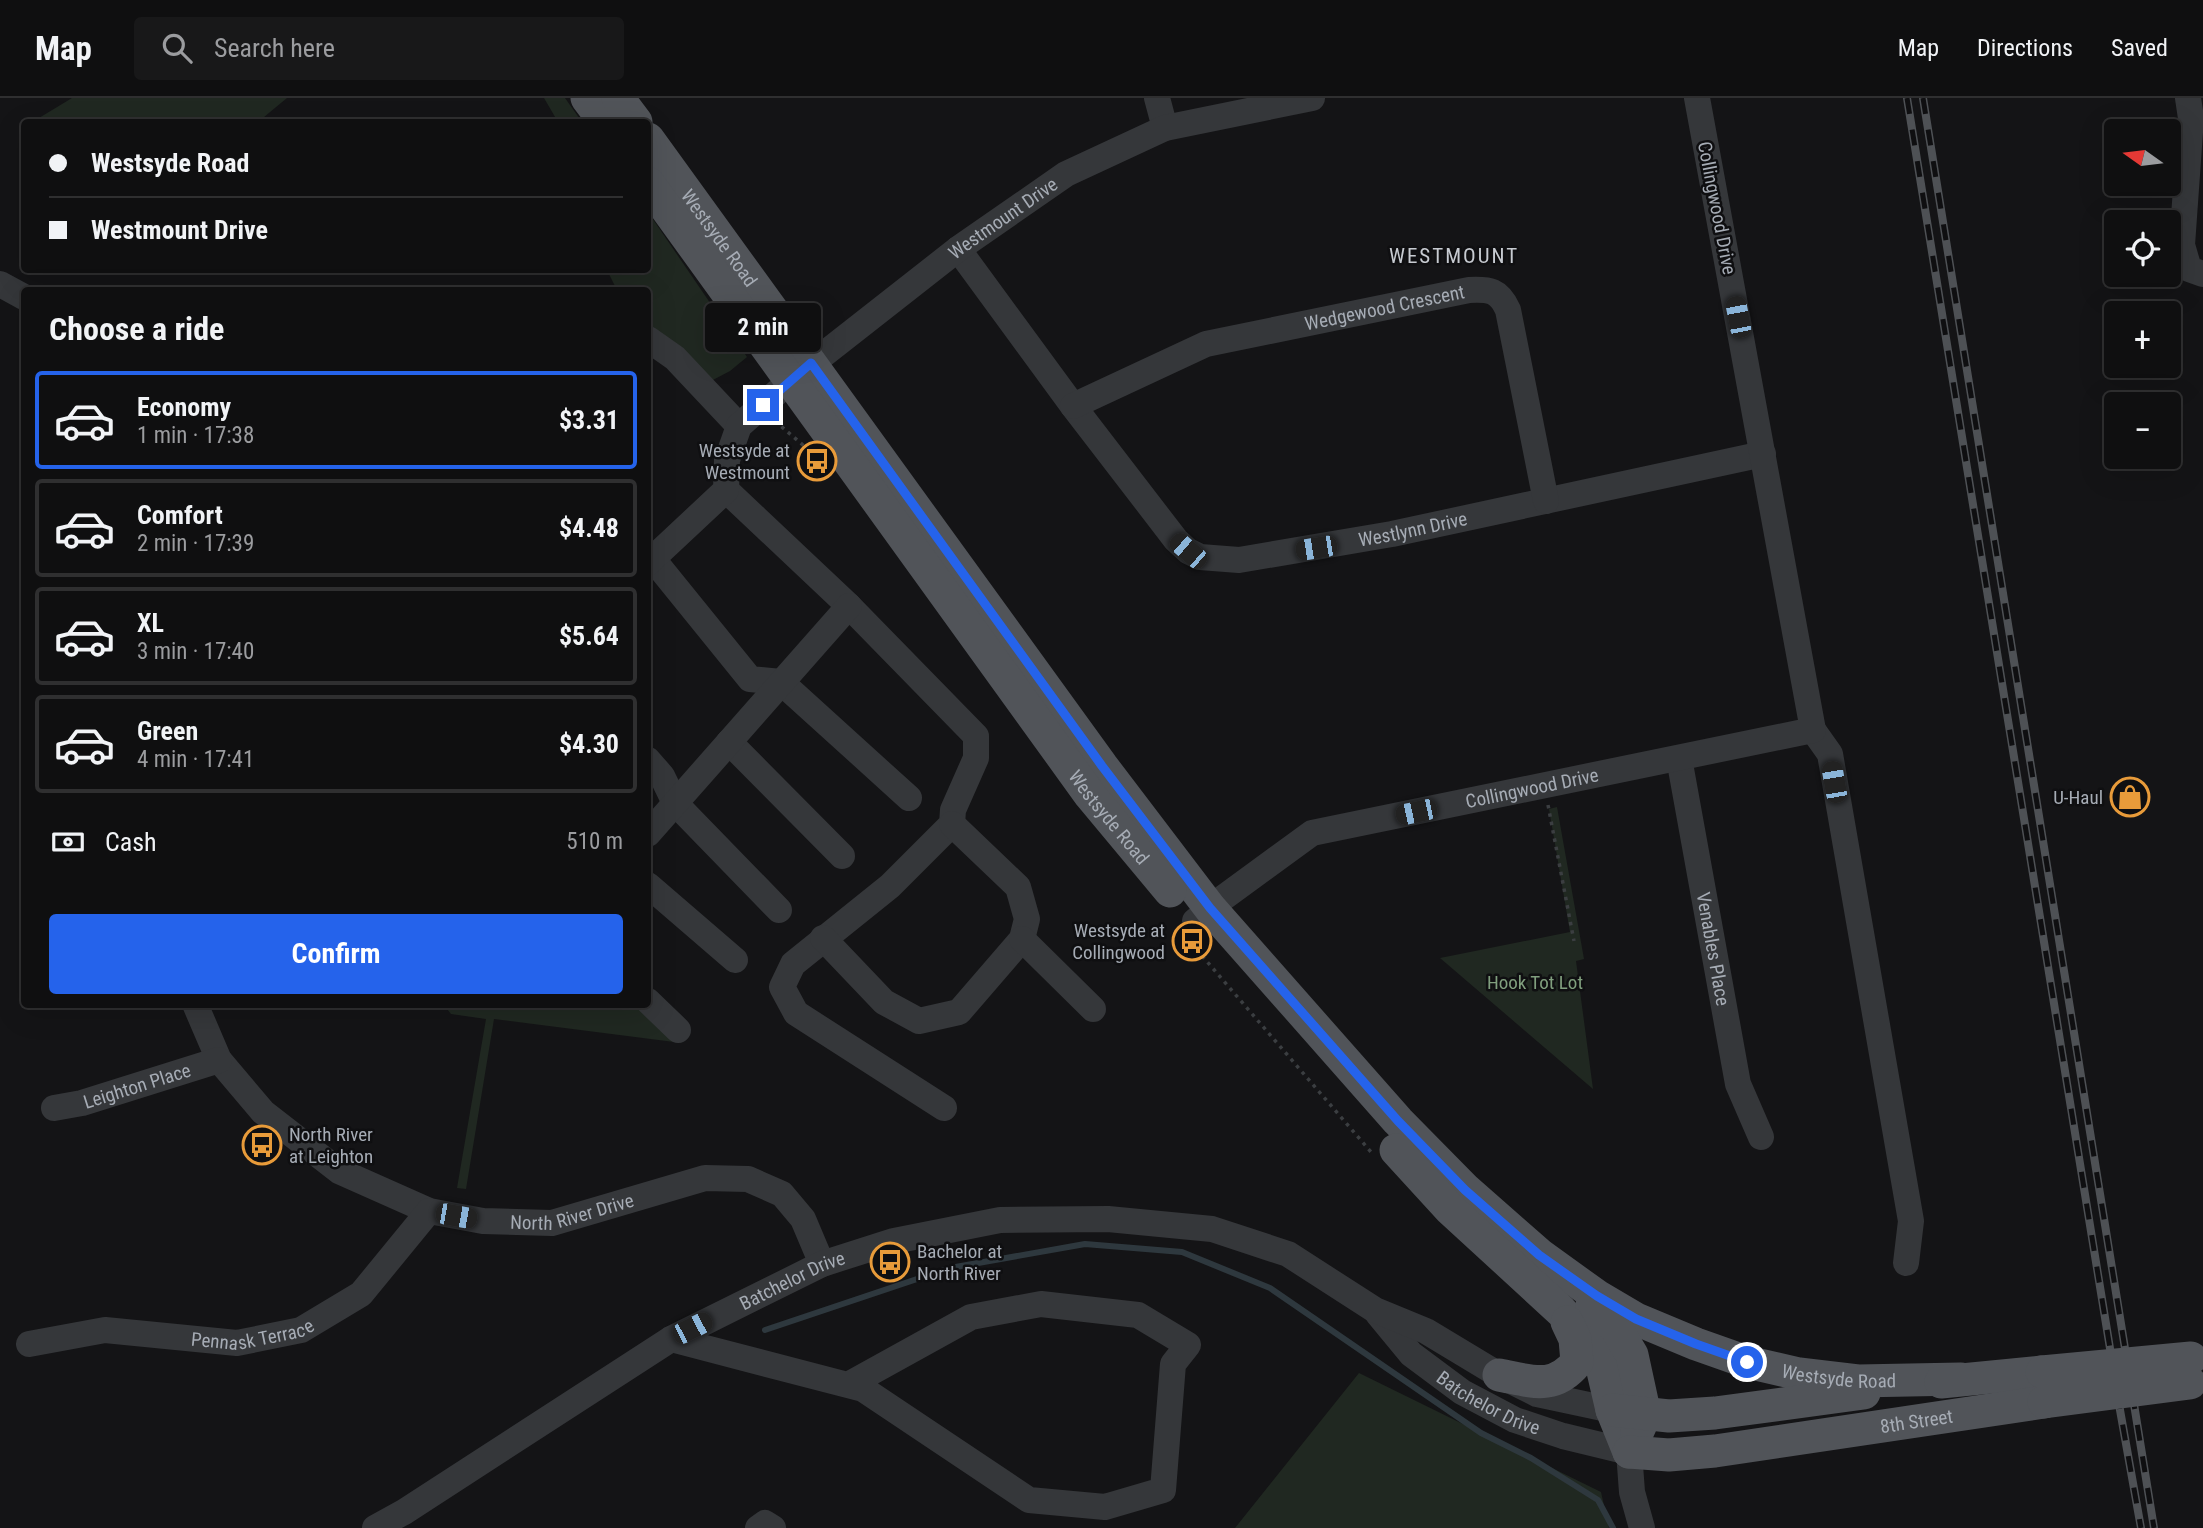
<!DOCTYPE html>
<html lang="en">
<head>
<meta charset="utf-8">
<style>
	body { margin:0; font-family:"Roboto Condensed",sans-serif; background:#181819; color:#f1f3f6; height:100vh; display:flex; flex-direction:column; font-size:26px; white-space:nowrap }
	* { box-sizing:border-box; margin:0 }
	p { font-size:23px; color:#9b9c9f }
	.icon { flex:none; width:38px; height:38px; fill:none; stroke:currentColor; stroke-width:2; stroke-linecap:round; stroke-linejoin:round }
	.map { position:relative; flex:1; overflow:hidden }
	.sheet { position:absolute; left:21px; top:189px; width:630px; height:721px; display:flex; flex-direction:column; background:#0f0f10; border-radius:7px; box-shadow:0 7px 28px #0002,0 0 0 2px #2f2f30 }
	.sheet>* { flex:none }
	.banner { position:absolute; left:21px; top:21px; width:630px; height:154px; border-radius:7px; box-shadow:0 7px 28px #0002,0 0 0 2px #2f2f30; display:grid; align-content:center; height:154px; padding:0 28px; background:#0f0f10 }
	.needle { width:46px; rotate:284deg }
	.buttons { position:absolute; left:2104px; top:21px; display:grid; gap:14px }
	.buttons a { display:grid; place-items:center; width:77px; height:77px; border-radius:7px; background:#0f0f10; box-shadow:0 7px 28px #0002,0 0 0 2px #2f2f30; font-size:35px }
	.end { position:absolute; width:32px; height:32px; margin:-16px; border:9px solid #2563eb; background:#fff; box-shadow:0 0 0 4px #fff }
	.from { border-radius:50% }
	.bubble { position:absolute; height:49px; border-radius:7px; background:#0f0f10; box-shadow:0 7px 28px #0002,0 0 0 2px #2f2f30; font-size:23px; font-weight:700; line-height:49px; text-align:center }
	.car { position:absolute; width:21px; height:42px; margin:-21px -10px; border-radius:9px; box-shadow:0 0 5px 2px #0007; background:linear-gradient(#222 24%,#8ab4d8 0 40%,#222 0 76%,#8ab4d8 0 86%,#222 0) }
	.banner b { display:flex; align-items:center; gap:24px; height:66px; font-size:26px }
	.banner b+b { border-top:2px solid #2f2f30 }
	.banner i { width:18px; height:18px; background:#f1f3f6 }
	ul { padding:0; list-style:none }
	li { display:flex; align-items:center; gap:21px; height:98px; margin:0 14px 10px; padding:0 14px; border:4px solid #2f2f30; border-radius:7px }
	li div { flex:1 }
	li b { display:block; font-size:26px }
	li em { font-style:normal; font-weight:700 }
	li.active { border-color:#2563eb }
	li>.icon { width:63px; height:63px; stroke-width:1.5 }
	h2 { padding:0 28px; font-size:32px; line-height:84px }
	.pay { display:flex; align-items:center; gap:18px; height:77px; padding:0 28px; font-size:26px }
	.pay p { margin-inline-start:auto }
	.primary-button { display:flex; gap:14px; margin-top:auto; padding:14px 28px }
	.primary-button a { flex:1; height:80px; border-radius:7px; background:#2563eb; color:#fff; font-size:28px; font-weight:700; line-height:80px; text-align:center }
	header { display:flex; align-items:center; gap:42px; box-sizing:border-box; height:98px; padding:0 35px; background:#0f0f10; border-bottom:2px solid #2f2f30 }
	header strong { font-size:33px }
	nav { display:flex; gap:38px; margin-inline-start:auto; font-size:24px }
	.search { width:490px; height:63px; background:#181819; display:flex; align-items:center; gap:18px; box-sizing:border-box; padding:0 24px; border-radius:7px; color:#9b9c9f; font-size:26px }
	.map>svg:first-child { display:block }
	.green { fill:#202821 }
	.lines { fill:none; stroke-linecap:round; stroke-linejoin:round }
	.stream { stroke:#2e383e; stroke-width:6 }
	.path { stroke:#3b3e41; stroke-width:3.5; stroke-dasharray:3.5 5; stroke-linecap:butt }
	.minor { stroke:#35373a; stroke-width:26 }
	.major { stroke:#515459; stroke-width:33 }
	.rail-casing { stroke:#4e5155; stroke-width:8 }
	.rail { stroke:#0f0f11; stroke-width:5; stroke-dasharray:16; stroke-linecap:butt }
	.major-bridge { stroke:#515459; stroke-width:33 }
	.route { stroke:#2563eb; stroke-width:9 }
	.labels { text-anchor:middle; dominant-baseline:central; stroke-width:5; stroke-linejoin:round; paint-order:stroke }
	.street-label { font-size:19px; fill:#a6acb5; stroke:#0f0f11 }
	.poi-label { font-size:19px; fill:#a6acb5; stroke:#0f0f11; text-anchor:end }
	.park-label { font-size:19px; fill:#809f7e; stroke:#0f0f11 }
	.neighbourhood-label { font-size:21px; letter-spacing:2px; fill:#c7cbd1; stroke:#0f0f11 }
</style>
</head>
<body>
<header>
<strong>Map</strong>
<div class="search"><svg class="icon" aria-label="search" viewBox="0 0 24 24"><circle cx="10" cy="10" r="6"/><path d="M15 15l6 6"/></svg>Search here</div>
<nav><a>Map</a><a>Directions</a><a>Saved</a></nav>
</header>
<div class="map">
<svg width="2203" height="1430" viewBox="0 0 2203 1430">
	<rect width="100%" height="100%" fill="#141416"/>
	<path class="green" d="M 72,0 L 287,0 L 258,24 L 34,23 Z
		M 544,0 L 565,0 L 582,24 L 558,24 Z
		M 648,114 L 747,259 L 730,273 L 711,283 L 648,235 L 648,192 L 617,192 L 607,172 L 648,172 Z
		M 1557,709 L 1584,861 L 1576,863 L 1593,991 L 1440,860 L 1570,834 L 1549,711 Z
		M 444,907 L 641,907 L 682,945 L 494,921 L 466,1091 L 457,1090 L 486,921 L 451,916 Z
		M 1359,1275 L 1601,1394 L 1609,1430 L 1235,1430 Z"/>
	<g class="lines">
		<path class="stream" d="M 765,1232 L 950,1170 L 1085,1146 L 1182,1154 L 1270,1190 L 1481,1335 L 1531,1360 L 1598,1402 L 1613,1430"/>
		<path class="path" d="M 775,323 L 804,348
			M 1548,707 L 1574,843
			M 1191,845 L 1371,1054"/>
		<g class="minor">
			<path d="M 1157,0 L 1165,30"/>
			<path d="M 2188,0 L 2191,20 L 2182,147 L 2189,171 L 2203,176"/>
			<path id="s1" d="M 958,151 L 1073,308 L 1176,442 L 1188,453 L 1200,459 L 1239,462 L 1392,436 L 1763,356"/>
			<path d="M 0,186 L 24,199"/>
			<path d="M 648,241 L 675,260 L 739,328"/>
			<path id="s2" d="M 1073,308 L 1206,246 L 1469,192 C 1490,191 1499,192 1508,212 L 1546,403"/>
			<path d="M 726,392 L 849,508 L 976,638 L 976,660 L 953,712 L 952,726 L 890,788 L 793,866 L 782,889 L 796,915 L 944,1010"/>
			<path d="M 652,460 L 750,581 L 781,584 L 909,700"/>
			<path id="s3" d="M 648,465 L 726,392 L 727,362 L 739,328 L 791,282 L 958,151 L 1066,76 L 1165,30 L 1312,0"/>
			<path d="M 1813,632 L 1830,656 L 1911,1123 L 1906,1165"/>
			<path d="M 729,644 L 842,758"/>
			<path id="s4" d="M 1679,660 L 1738,986 L 1761,1039"/>
			<path d="M 648,662 L 662,678 L 675,705 L 779,812"/>
			<path d="M 648,736 L 849,508"/>
			<path d="M 648,787 L 735,862"/>
			<path id="s5" d="M 1195,823 L 1223,800 L 1312,735 L 1813,632 L 1697,0"/>
			<path d="M 823,840 L 884,904 L 919,923 L 959,914 L 1022,841 L 1027,821 L 1018,789 L 952,726"/>
			<path d="M 1022,841 L 1093,911"/>
			<path d="M 648,903 L 678,932"/>
			<path id="s6" d="M 195,906 L 219,962 L 263,1014 L 339,1073 L 429,1113 L 483,1123 L 552,1125 L 705,1080 L 748,1081 L 782,1096 L 803,1121 L 822,1166"/>
			<path id="s7" d="M 54,1010 L 82,1005 L 219,962"/>
			<path id="s8" d="M 1378,1216 L 1411,1256 L 1462,1294 L 1515,1322 L 1563,1338 L 1629,1354 L 1632,1394 L 1642,1430"/>
			<path d="M 671,1241 L 863,1291 L 1029,1402 L 1105,1409 L 1163,1392 L 1173,1266 L 1188,1247 L 1138,1217 L 1041,1206 L 971,1219 L 848,1287"/>
			<path id="s9" d="M 29,1246 L 105,1232 L 237,1245 L 301,1232 L 361,1196 L 429,1113"/>
			<path id="s10" d="M 375,1430 L 404,1414 L 671,1241 L 822,1166 L 894,1143 L 1000,1122 L 1108,1121 L 1212,1131 L 1288,1156 L 1375,1212 L 1426,1233 L 1499,1277 L 1537,1296 L 1612,1312"/>
			<path d="M 758,1430 L 765,1425 L 773,1430"/>
		</g>
		<g class="major">
			<path d="M 587,0 L 605,24"/>
			<path d="M 618,0 L 636,24"/>
			<path id="s11" d="M 648,41 L 1102,668 L 1210,810 L 1398,1023 L 1466,1092 L 1540,1157 L 1597,1198 L 1636,1221 L 1696,1246 L 1747,1264 L 1799,1276 L 1858,1283 L 1961,1281"/>
			<path id="s12" d="M 648,85 L 1090,697 L 1170,793"/>
			<path d="M 1396,1052 L 1450,1111 L 1561,1213 L 1591,1246 L 1602,1269 L 1612,1312 L 1629,1354"/>
			<path d="M 1592,1207 L 1616,1230 L 1632,1257 L 1645,1317 L 1637,1335"/>
			<path d="M 1499,1277 C 1531,1283 1554,1293 1577,1264 L 1575,1241 L 1567,1224"/>
			<path d="M 1941,1284 L 2042,1274"/>
			<path d="M 1612,1312 L 1669,1318 L 1715,1315 L 1864,1295"/>
			<path id="s13" d="M 1629,1354 L 1669,1357 L 1715,1353 L 2044,1304"/>
		</g>
		<defs>
			<path id="rail" d="M 1907,0 L 2120,1312 L 2141,1430
				M 1923,0 L 2154,1430"/>
		</defs>
		<use href="#rail" class="rail-casing"/>
		<use href="#rail" class="rail"/>
		<path class="major-bridge" d="M 2042,1274 L 2191,1260
			M 2044,1304 L 2190,1285"/>
	</g>
	<g class="lines">
		<path class="route" d="M 763,307 L 811,265 L 1102,668 L 1210,810 L 1398,1023 L 1465,1092 L 1539,1157 L 1597,1198 L 1636,1221 L 1696,1246 L 1747,1264"/>
	</g>
	<defs>
		<symbol id="bus-ring" viewBox="-11 -11 22 22"><circle r="9.5" fill="#0f0f11" stroke="#e89b3a" stroke-width="1.5"/><path d="M-5-6H5V4H4V6H2V4H-2V6H-4V4H-5ZM-3.5-4V0h7V-4ZM-3.5 1.2v1.5H-2V1.2ZM2 1.2v1.5H3.5V1.2Z" fill="#e89b3a"/></symbol>
		<symbol id="shop-ring" viewBox="-11 -11 22 22"><circle r="9.5" fill="#0f0f11" stroke="#e89b3a" stroke-width="1.5"/><path d="M-5-2.5h2.3a2.7 3.5 0 0 1 5.4 0H5L5.5 6h-11ZM-1.5-2.5h3a1.5 2.3 0 0 0-3 0Z" fill="#e89b3a"/></symbol>
	</defs>
	<g fill-rule="evenodd">
		<use href="#bus-ring" x="795" y="341" width="44" height="44"/>
		<use href="#shop-ring" x="2108" y="677" width="44" height="44"/>
		<use href="#bus-ring" x="1170" y="821" width="44" height="44"/>
		<use href="#bus-ring" x="240" y="1025" width="44" height="44"/>
		<use href="#bus-ring" x="868" y="1142" width="44" height="44"/>
	</g>
	<g class="labels">
		<g class="street-label">
			<text transform="translate(1717 110) rotate(79)">Collingwood Drive</text>
			<text stroke="none"><textPath href="#s3" startOffset="509">Westmount Drive</textPath></text>
			<text stroke="none"><textPath href="#s11" startOffset="122">Westsyde Road</textPath></text>
			<text stroke="none"><textPath href="#s2" startOffset="329">Wedgewood Crescent</textPath></text>
			<text stroke="none"><textPath href="#s1" startOffset="609">Westlynn Drive</textPath></text>
			<text stroke="none"><textPath href="#s5" startOffset="371">Collingwood Drive</textPath></text>
			<text stroke="none"><textPath href="#s12" startOffset="784">Westsyde Road</textPath></text>
			<text stroke="none"><textPath href="#s4" startOffset="194">Venables Place</textPath></text>
			<text stroke="none"><textPath href="#s7" startOffset="86">Leighton Place</textPath></text>
			<text stroke="none"><textPath href="#s6" startOffset="469">North River Drive</textPath></text>
			<text stroke="none"><textPath href="#s10" startOffset="486">Batchelor Drive</textPath></text>
			<text stroke="none"><textPath href="#s9" startOffset="226">Pennask Terrace</textPath></text>
			<text stroke="none"><textPath href="#s11" startOffset="1760">Westsyde Road</textPath></text>
			<text stroke="none"><textPath href="#s8" startOffset="144">Batchelor Drive</textPath></text>
			<text stroke="none"><textPath href="#s13" startOffset="290">8th Street</textPath></text>
		</g>
		<g class="poi-label">
			<text x="790" y="352">Westsyde at<tspan x="790" dy="22">Westmount</tspan></text>
			<text x="2103" y="699">U-Haul</text>
			<text x="1165" y="832">Westsyde at<tspan x="1165" dy="22">Collingwood</tspan></text>
			<text x="289" y="1036" text-anchor="start">North River<tspan x="289" dy="22">at Leighton</tspan></text>
			<text x="917" y="1153" text-anchor="start">Bachelor at<tspan x="917" dy="22">North River</tspan></text>
		</g>
		<g class="park-label">
			<text x="1535" y="884">Hook Tot Lot</text>
		</g>
		<g class="neighbourhood-label">
			<text x="1454" y="158">WESTMOUNT</text>
		</g>
	</g>
</svg>
<div class="buttons">
<a><svg class="needle" viewBox="-14 -14 28 28"><path d="M0-13l5 13h-10z" fill="#e53935"/><path d="M0 13l5-13h-10z" fill="#9b9c9f"/></svg></a>
<a><svg class="icon" aria-label="locate" viewBox="0 0 24 24"><circle cx="12" cy="12" r="6"/><path d="M12 2v4M12 18v4M2 12h4M18 12h4"/></svg></a>
<a>+</a>
<a>−</a>
</div>
<i class="end from" style="left:1747px;top:1264px"></i>
<i class="end" style="left:763px;top:307px"></i>
<div class="bubble" style="left:705px;top:205px;width:116px">2 min</div>
<i class="car" style="left:1738px;top:219px;rotate:349deg"></i>
<i class="car" style="left:1316px;top:450px;rotate:261deg"></i>
<i class="car" style="left:1188px;top:453px;rotate:311deg"></i>
<i class="car" style="left:1834px;top:684px;rotate:350deg"></i>
<i class="car" style="left:1416px;top:714px;rotate:258deg"></i>
<i class="car" style="left:456px;top:1118px;rotate:100deg"></i>
<i class="car" style="left:692px;top:1230px;rotate:63deg"></i>
<div class="banner">
<b><i class="from"></i>Westsyde Road</b>
<b><i></i>Westmount Drive</b>
</div>
<section class="sheet">
<h2>Choose a ride</h2>
<ul>
<li class="active"><svg class="icon" aria-label="car" viewBox="0 0 24 24"><path d="M5 17H2v-5l4-1 3-4h7l3 4 3 1v5h-3M9 17h6M6 11h13"/><circle cx="7" cy="17" r="2"/><circle cx="17" cy="17" r="2"/></svg><div><b>Economy</b><p>1 min · 17:38</p></div><em>$3.31</em></li>
<li><svg class="icon" aria-label="car" viewBox="0 0 24 24"><path d="M5 17H2v-5l4-1 3-4h7l3 4 3 1v5h-3M9 17h6M6 11h13"/><circle cx="7" cy="17" r="2"/><circle cx="17" cy="17" r="2"/></svg><div><b>Comfort</b><p>2 min · 17:39</p></div><em>$4.48</em></li>
<li><svg class="icon" aria-label="car" viewBox="0 0 24 24"><path d="M5 17H2v-5l4-1 3-4h7l3 4 3 1v5h-3M9 17h6M6 11h13"/><circle cx="7" cy="17" r="2"/><circle cx="17" cy="17" r="2"/></svg><div><b>XL</b><p>3 min · 17:40</p></div><em>$5.64</em></li>
<li><svg class="icon" aria-label="car" viewBox="0 0 24 24"><path d="M5 17H2v-5l4-1 3-4h7l3 4 3 1v5h-3M9 17h6M6 11h13"/><circle cx="7" cy="17" r="2"/><circle cx="17" cy="17" r="2"/></svg><div><b>Green</b><p>4 min · 17:41</p></div><em>$4.30</em></li>
</ul>
<div class="pay"><svg class="icon" aria-label="cash" viewBox="0 0 24 24"><path d="M3 7h18v10H3z"/><circle cx="12" cy="12" r="2"/></svg>Cash<p>510 m</p></div>
<div class="primary-button"><a>Confirm</a></div>
</section>
</div>
</body>
</html>
